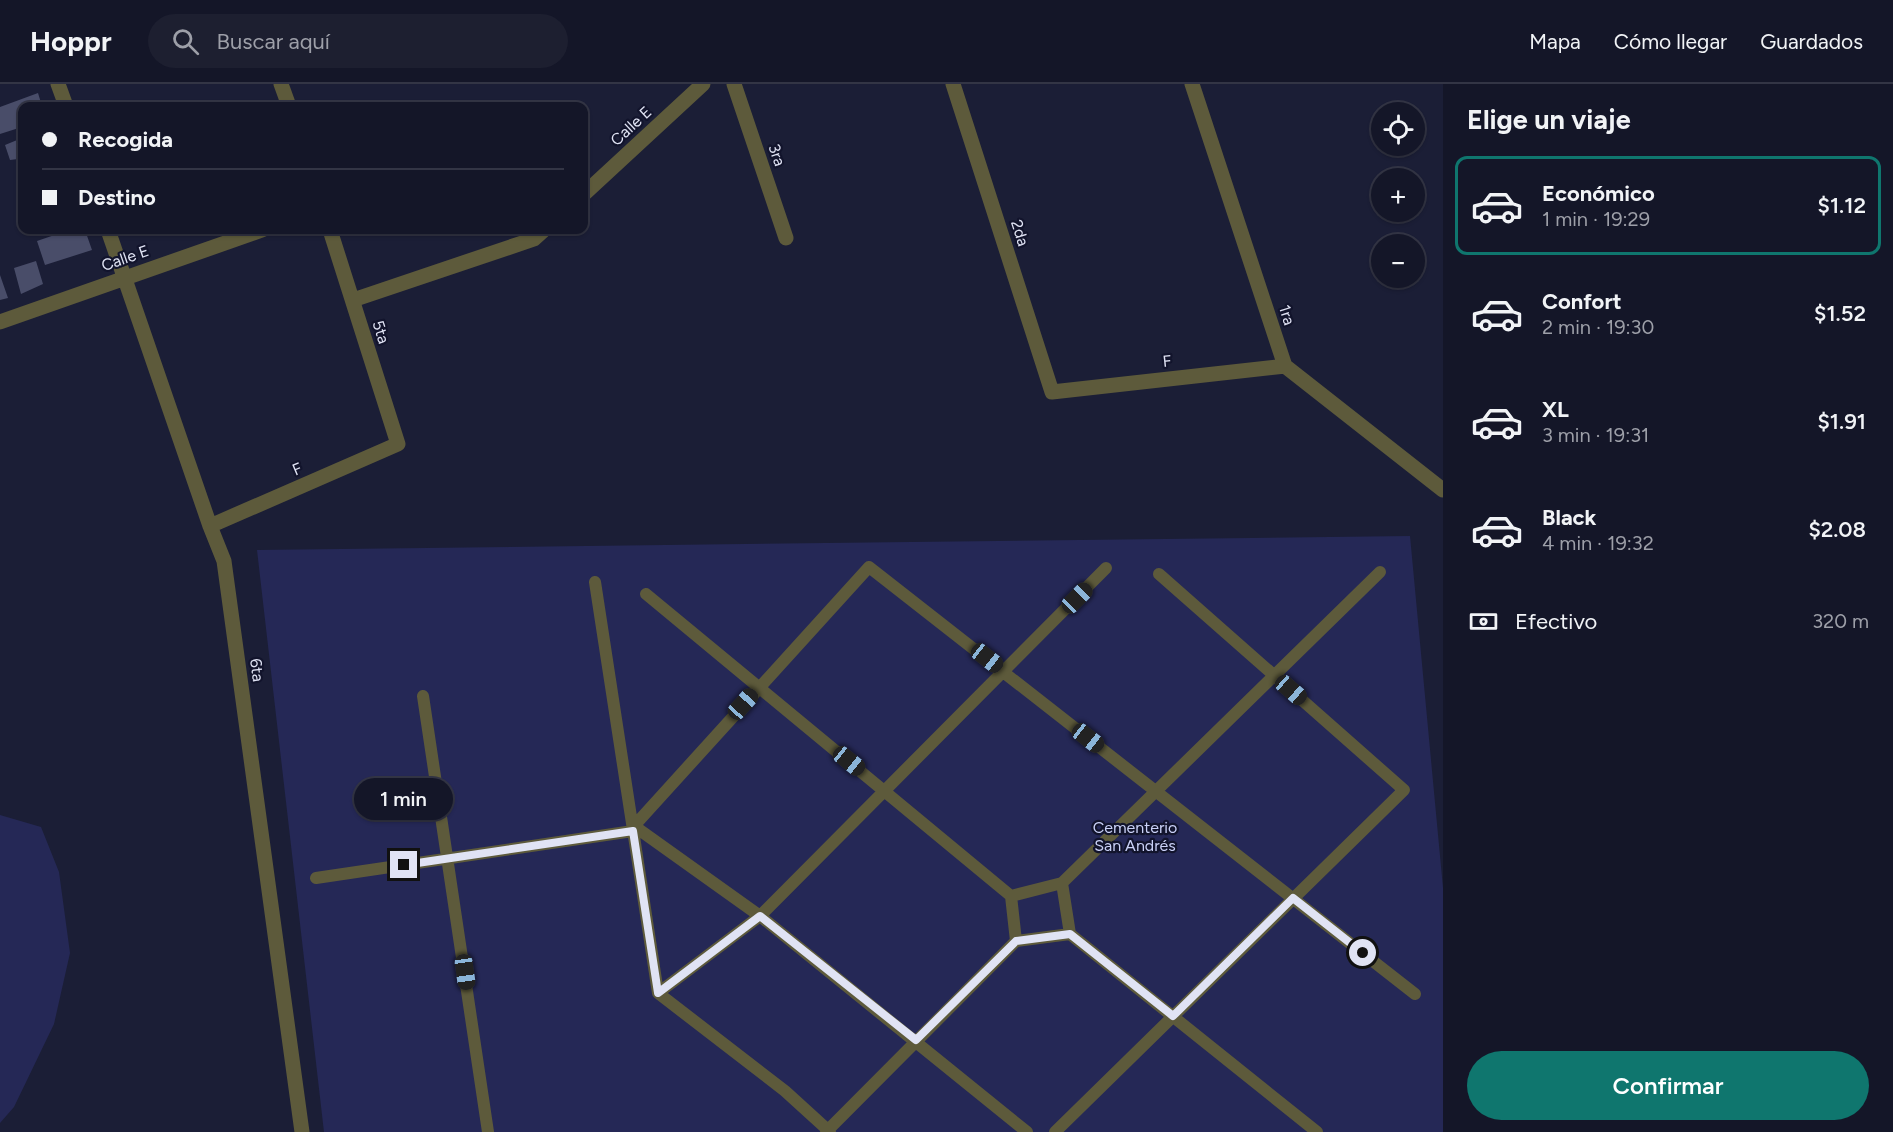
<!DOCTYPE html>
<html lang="es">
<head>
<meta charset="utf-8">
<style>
	body { margin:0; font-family:Figtree,sans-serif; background:#1d1f30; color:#f1f3f6; height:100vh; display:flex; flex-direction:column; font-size:22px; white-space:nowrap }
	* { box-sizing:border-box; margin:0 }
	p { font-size:20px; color:#9d9fa8 }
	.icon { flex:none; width:33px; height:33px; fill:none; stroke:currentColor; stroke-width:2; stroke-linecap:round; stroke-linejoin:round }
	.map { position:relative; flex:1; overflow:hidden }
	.drawer { display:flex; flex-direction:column; background:#141628; width:450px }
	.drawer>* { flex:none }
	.hud { position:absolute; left:18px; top:18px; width:570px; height:132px; border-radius:12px; box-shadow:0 2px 4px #0004,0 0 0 2px #333545; display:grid; align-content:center; height:132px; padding:0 24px; background:#141628 }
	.fabs { position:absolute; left:1371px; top:18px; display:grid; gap:12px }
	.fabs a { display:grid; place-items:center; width:54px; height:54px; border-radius:50%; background:#141628; box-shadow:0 2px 4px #0004,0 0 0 2px #333545; font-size:30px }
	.end { position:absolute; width:27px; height:27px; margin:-14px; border:8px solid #e0e3f4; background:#111; box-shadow:0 0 0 3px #111 }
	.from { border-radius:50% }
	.bubble { position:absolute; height:42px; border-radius:21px; background:#141628; box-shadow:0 2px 4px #0004,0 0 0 2px #333545; font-size:20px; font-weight:600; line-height:42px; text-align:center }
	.car { position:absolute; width:18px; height:36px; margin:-18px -9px; border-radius:8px; box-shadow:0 0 4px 2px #0007; background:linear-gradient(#222 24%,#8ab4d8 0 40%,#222 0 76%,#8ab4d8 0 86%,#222 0) }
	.hud b { display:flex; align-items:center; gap:21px; height:57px; font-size:22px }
	.hud b+b { border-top:2px solid #333545 }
	.hud i { width:15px; height:15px; background:#f1f3f6 }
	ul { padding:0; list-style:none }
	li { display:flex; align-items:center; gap:18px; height:99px; margin:0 12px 9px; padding:0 12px; border:3px solid transparent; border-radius:12px }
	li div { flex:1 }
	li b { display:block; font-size:22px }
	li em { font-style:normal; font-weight:600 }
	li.current { border-color:#0f766e }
	li>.icon { width:54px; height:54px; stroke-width:1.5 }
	h2 { padding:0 24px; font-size:27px; line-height:72px }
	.pay { display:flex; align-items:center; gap:15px; height:66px; padding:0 24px; font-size:22px }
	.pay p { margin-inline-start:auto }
	.cta { display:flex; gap:12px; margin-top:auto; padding:12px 24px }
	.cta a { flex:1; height:69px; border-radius:36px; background:#0f766e; color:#fff; font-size:24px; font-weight:600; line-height:69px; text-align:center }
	header { display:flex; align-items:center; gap:36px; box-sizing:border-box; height:84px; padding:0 30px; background:#141628; border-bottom:2px solid #333545 }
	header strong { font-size:28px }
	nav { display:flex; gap:33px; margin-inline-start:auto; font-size:21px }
	.search { width:420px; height:54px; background:#1d1f30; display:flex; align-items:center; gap:15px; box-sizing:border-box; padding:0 21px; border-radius:33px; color:#9d9fa8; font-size:22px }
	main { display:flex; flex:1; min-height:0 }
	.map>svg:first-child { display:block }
	.green { fill:#252856 }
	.building { fill:#494d69 }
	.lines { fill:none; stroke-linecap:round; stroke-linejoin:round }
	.service { stroke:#5d5a3b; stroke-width:12 }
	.minor { stroke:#5d5a3b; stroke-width:15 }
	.route { stroke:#e0e3f4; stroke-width:8 }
	.labels { text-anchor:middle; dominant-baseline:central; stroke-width:4.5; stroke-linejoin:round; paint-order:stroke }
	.street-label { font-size:16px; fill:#e0e3f4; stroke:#12142c }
	.park-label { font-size:16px; fill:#cad1f7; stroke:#12142c }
</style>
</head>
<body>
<header>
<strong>Hoppr</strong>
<div class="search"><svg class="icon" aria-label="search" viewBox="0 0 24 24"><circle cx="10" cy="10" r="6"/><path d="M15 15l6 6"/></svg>Buscar aquí</div>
<nav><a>Mapa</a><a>Cómo llegar</a><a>Guardados</a></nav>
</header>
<main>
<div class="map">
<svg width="1443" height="1048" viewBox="0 0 1443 1048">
	<rect width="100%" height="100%" fill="#1b1e36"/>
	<path class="green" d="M 1410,452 L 1443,804 L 1443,1048 L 324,1048 L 257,466 Z
		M 0,731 L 41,743 L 59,788 L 70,869 L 54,940 L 14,1023 L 0,1039 Z"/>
	<path class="building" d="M 38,9 L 42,22 L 22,22 L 22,43 L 0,50 L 0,23 Z
		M 22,54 L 22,85 L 18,75 L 10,76 L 5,61 Z
		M 28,146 L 48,146 L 30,152 Z
		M 69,146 L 85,146 L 92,166 L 45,181 L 37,157 Z
		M 36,177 L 43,200 L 21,210 L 14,184 Z
		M 0,191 L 8,214 L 0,216 Z"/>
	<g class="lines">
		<path class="service" d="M 595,498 L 658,909 L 785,1007 L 830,1048
			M 646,510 L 1011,812 L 1016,857
			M 423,612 L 488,1048
			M 316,794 L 633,747
			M 1062,799 L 1070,850
			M 1011,812 L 1062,799 L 1380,488
			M 658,909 L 760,832 L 1106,484
			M 826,1048 L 1016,857 L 1070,850 L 1317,1048
			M 1027,1048 L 760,832 L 634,742 L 869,483 L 1415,910
			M 1055,1048 L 1404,706 L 1159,490"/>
		<path class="minor" d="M 58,0 L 66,22
			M 281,0 L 289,22
			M 734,0 L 786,154
			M 953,0 L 1052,308 L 1285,282
			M 1192,0 L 1285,282 L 1443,406
			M 584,110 L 703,0
			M 108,146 L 210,442 L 224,477 L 302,1048
			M 353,216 L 534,155 L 544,146
			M 0,238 L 262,146
			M 210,442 L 398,360 L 330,146"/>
	</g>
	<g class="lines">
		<path class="route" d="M 404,781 L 633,747 L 658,909 L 760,832 L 916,956 L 1016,857 L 1070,850 L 1173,932 L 1293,814 L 1363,869"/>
	</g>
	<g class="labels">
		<g class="street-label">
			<text transform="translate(631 42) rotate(-43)">Calle E</text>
			<text transform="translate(777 71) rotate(71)">3ra</text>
			<text transform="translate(1020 149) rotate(72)">2da</text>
			<text transform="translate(125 174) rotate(-19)">Calle E</text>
			<text transform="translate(1287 231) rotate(72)">1ra</text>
			<text transform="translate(381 248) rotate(72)">5ta</text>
			<text transform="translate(1167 277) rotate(-6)">F</text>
			<text transform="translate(297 385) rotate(-23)">F</text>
			<text transform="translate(257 586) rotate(82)">6ta</text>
		</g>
		<g class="park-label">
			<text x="1135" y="743">Cementerio<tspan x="1135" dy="18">San Andrés</tspan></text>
		</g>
	</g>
</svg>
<div class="fabs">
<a><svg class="icon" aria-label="locate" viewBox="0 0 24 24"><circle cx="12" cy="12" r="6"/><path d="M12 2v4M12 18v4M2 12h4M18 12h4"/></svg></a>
<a>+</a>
<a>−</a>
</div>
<i class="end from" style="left:1363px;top:869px"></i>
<i class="end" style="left:404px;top:781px"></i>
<div class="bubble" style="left:354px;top:694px;width:99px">1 min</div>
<i class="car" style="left:1077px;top:514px;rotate:45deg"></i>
<i class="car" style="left:987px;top:574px;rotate:128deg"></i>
<i class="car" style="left:1291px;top:606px;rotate:131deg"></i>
<i class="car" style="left:743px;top:620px;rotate:42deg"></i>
<i class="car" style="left:1088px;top:654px;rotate:128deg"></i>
<i class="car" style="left:849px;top:677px;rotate:129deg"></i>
<i class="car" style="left:465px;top:888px;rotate:172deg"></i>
<div class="hud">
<b><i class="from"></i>Recogida</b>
<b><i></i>Destino</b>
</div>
</div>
<section class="drawer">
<h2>Elige un viaje</h2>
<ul>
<li class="current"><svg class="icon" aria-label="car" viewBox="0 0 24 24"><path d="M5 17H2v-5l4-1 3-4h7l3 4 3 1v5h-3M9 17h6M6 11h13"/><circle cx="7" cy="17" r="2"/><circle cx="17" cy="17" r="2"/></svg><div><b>Económico</b><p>1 min · 19:29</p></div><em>$1.12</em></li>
<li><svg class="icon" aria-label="car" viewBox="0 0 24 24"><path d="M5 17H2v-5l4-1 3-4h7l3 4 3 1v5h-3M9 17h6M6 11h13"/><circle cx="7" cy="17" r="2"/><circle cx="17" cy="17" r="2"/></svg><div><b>Confort</b><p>2 min · 19:30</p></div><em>$1.52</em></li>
<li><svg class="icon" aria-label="car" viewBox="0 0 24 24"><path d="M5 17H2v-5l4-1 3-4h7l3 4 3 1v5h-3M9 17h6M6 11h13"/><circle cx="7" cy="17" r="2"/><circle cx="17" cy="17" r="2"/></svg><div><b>XL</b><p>3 min · 19:31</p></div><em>$1.91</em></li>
<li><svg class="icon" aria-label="car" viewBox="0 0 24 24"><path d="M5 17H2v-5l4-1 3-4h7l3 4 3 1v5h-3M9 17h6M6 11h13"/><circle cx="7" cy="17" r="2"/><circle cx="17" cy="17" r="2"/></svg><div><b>Black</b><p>4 min · 19:32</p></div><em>$2.08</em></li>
</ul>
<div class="pay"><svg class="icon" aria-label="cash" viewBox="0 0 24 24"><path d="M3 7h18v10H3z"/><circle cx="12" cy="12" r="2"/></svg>Efectivo<p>320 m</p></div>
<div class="cta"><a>Confirmar</a></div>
</section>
</main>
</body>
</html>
